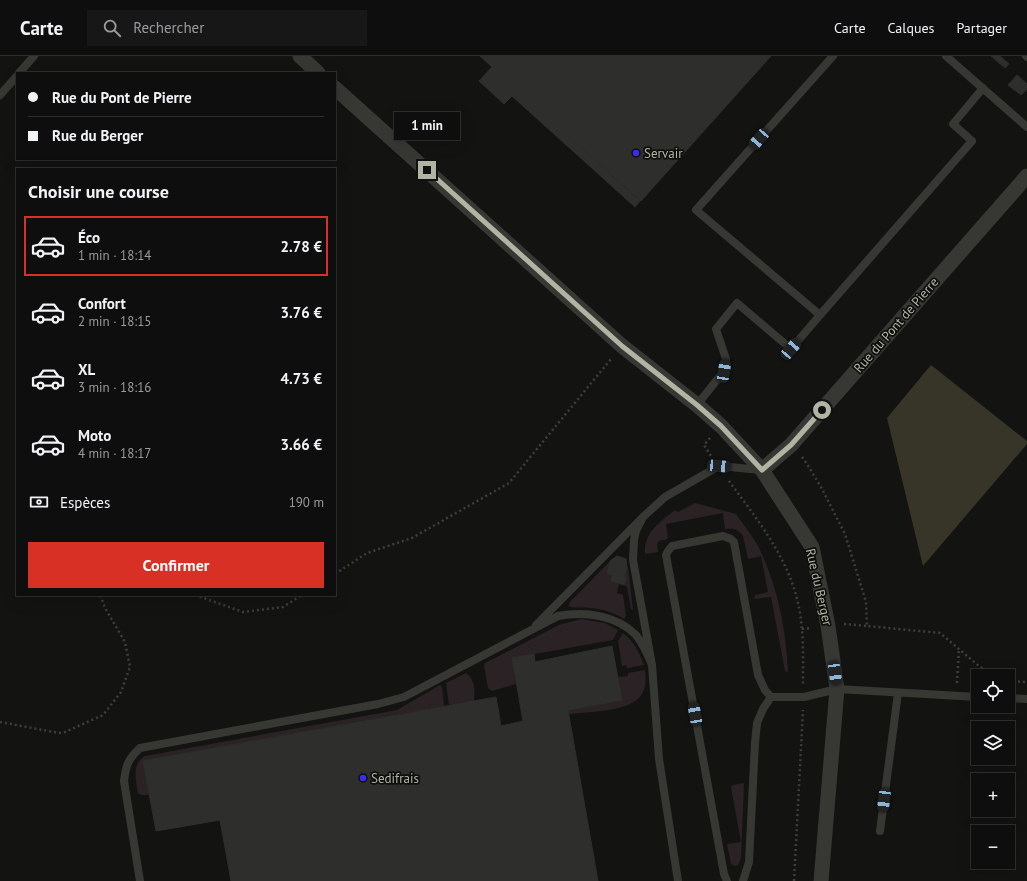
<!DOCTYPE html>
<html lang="fr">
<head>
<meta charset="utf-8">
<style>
	body { margin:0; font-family:"PT Sans",sans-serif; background:#171717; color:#f1f3f6; height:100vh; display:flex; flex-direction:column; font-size:15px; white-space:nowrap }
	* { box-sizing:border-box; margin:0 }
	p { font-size:13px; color:#9b9c9e }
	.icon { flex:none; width:22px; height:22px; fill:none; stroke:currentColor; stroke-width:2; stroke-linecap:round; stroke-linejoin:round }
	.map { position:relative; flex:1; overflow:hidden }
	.sheet { position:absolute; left:16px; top:112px; width:320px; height:428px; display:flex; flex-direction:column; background:#0e0e0e; border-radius:0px; box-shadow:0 4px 16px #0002,0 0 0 1px #2e2e2e }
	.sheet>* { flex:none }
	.guide { position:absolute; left:16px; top:16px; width:320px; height:88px; border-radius:0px; box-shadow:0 4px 16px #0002,0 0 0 1px #2e2e2e; display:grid; align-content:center; height:88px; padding:0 12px; background:#0e0e0e }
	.fabs { position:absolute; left:971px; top:613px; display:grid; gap:8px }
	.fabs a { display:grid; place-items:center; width:44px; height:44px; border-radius:0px; background:#0e0e0e; box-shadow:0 4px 16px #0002,0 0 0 1px #2e2e2e; font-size:20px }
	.end { position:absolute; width:18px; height:18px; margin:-9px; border:5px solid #b2b4a3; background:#111; box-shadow:0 0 0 2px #111 }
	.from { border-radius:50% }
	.bubble { position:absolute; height:28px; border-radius:0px; background:#0e0e0e; box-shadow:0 4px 16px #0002,0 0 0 1px #2e2e2e; font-size:13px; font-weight:600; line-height:28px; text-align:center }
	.car { position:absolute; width:12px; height:24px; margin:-12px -6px; border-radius:5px; box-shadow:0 0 3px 1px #0007; background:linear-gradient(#222 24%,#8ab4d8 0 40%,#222 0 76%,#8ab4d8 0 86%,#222 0) }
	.guide b { display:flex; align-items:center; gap:14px; height:38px; font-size:15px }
	.guide b+b { border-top:1px solid #2e2e2e }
	.guide i { width:10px; height:10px; background:#f1f3f6 }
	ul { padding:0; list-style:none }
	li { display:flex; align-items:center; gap:12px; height:60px; margin:0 8px 6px; padding:0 4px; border:2px solid transparent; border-radius:0px }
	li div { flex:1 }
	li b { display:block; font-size:15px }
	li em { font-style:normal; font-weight:600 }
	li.on { border-color:#d93025 }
	li>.icon { width:36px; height:36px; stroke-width:1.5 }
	h2 { padding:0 12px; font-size:18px; line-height:48px }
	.pay { display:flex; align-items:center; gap:10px; height:44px; padding:0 12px; font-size:15px }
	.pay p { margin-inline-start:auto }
	.cta { display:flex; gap:8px; margin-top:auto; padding:8px 12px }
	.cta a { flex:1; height:46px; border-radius:0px; background:#d93025; color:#fff; font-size:16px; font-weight:600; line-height:46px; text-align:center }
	header { display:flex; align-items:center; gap:24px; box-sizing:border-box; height:56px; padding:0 20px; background:#0e0e0e; border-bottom:1px solid #2e2e2e }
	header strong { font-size:19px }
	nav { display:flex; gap:22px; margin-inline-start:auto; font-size:14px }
	.search { width:280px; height:36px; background:#171717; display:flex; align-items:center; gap:10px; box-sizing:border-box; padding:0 14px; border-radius:0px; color:#9b9c9e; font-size:15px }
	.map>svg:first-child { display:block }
	.green { fill:#2b2226 }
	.water { fill:#373528 }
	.building { fill:#2e2f2d; stroke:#2e2f2c }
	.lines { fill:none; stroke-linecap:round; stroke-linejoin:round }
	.path { stroke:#3f3f39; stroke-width:2.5; stroke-dasharray:2 3; stroke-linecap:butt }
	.service { stroke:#373833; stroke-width:8 }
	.minor { stroke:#373833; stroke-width:15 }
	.route { stroke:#b2b4a3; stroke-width:5 }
	.poi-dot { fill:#392cf1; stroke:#0e0e0d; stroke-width:1.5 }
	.labels { text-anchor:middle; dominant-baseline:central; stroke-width:3.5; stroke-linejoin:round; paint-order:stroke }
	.poi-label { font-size:13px; fill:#b2b4a3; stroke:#0e0e0d; text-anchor:start }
	.street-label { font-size:13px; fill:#b2b4a3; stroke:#0e0e0d }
</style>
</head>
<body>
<header>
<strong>Carte</strong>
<div class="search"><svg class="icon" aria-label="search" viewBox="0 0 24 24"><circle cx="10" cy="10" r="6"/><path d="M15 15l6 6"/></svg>Rechercher</div>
<nav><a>Carte</a><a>Calques</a><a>Partager</a></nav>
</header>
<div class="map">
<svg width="1027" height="825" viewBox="0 0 1027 825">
	<rect width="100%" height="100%" fill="#131312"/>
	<path class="green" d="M 695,447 L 736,458 C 744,470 754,481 760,494 C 778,532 786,574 788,616 L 785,615 L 771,541 L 754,543 L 755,539 L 768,536 L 761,500 L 748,503 L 743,480 C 738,473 733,472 725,473 L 723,457 L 666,468 L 668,483 L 659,485 L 657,488 L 658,496 L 645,498 C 643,477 660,466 675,454 L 678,456 Z
		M 611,504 L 613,519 L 612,525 L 619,528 L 617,537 L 623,539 L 626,560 L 624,563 C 613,556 602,553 590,552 C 583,551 576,552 570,551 L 569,550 L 570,546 Z
		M 627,511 L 628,511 L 633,554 L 631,553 L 627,531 L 624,529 L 626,522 L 624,521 Z
		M 581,563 L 605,567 L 618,574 L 613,584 L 512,602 L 516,628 L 492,635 L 488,632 L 484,610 L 485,607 L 559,569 Z
		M 623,577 C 634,585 639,596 644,609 L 627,612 L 626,609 L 622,610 L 618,585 Z
		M 645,614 C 646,622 646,631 642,638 C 632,656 587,656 569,658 L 568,654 L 622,644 L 618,621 L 628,620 L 628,617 Z
		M 466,617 C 475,623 475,635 474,645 L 449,649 L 446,627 Z
		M 440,629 L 442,631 L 444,650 L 144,705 L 149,739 L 141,739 L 138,737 C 136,724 131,708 145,700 L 397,654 Z
		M 743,727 L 744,728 L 741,802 L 738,809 L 735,810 L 731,808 L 727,788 L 741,786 L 731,731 L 733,729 Z"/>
	<path class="water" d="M 931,309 L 1027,385 L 1027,388 L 923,510 L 887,362 Z"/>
	<path class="building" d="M 480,0 L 771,0 L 641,145 L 518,34 L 504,48 L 479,25 L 492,11 Z
		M 991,0 L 1000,0 L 1009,8 L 1005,12 Z
		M 1017,19 L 1027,28 L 1027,33 L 1021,39 L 1008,29 Z
		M 518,34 L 640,145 L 635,151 L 512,40 Z
		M 617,500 L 626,503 L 627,511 L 624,521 L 626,521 L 624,529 L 611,525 L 613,519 L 607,517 L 611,504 Z
		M 612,590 L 622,644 L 568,654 L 598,825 L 231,825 L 220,764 L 156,775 L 143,705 L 496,641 L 501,670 L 523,665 L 512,602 L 534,598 L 535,606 Z"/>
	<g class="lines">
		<path class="path" d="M 710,382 L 704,389 L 711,400
			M 802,401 L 807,408 L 821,431 L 845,478 L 866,546 L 867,570 L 940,577 L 979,610 L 993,620
			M 729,425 C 756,462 788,501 798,547 C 804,573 803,601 803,629
			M 335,518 L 367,497 L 412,482 L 509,427 L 611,303
			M 195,539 L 243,556 L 283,551 L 302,539
			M 844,568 L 867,570
			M 802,573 L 811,572
			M 1008,625 L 1027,626
			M 957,627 L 959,593
			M 0,666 L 59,677 L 65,676 L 103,659 L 121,636 L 130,611 L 125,586 L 105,552 L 100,539
			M 794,825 L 803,654"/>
		<path class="service" d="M 833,0 L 696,154 L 820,259 L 972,85 L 953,68 L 983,32
			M 946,0 L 1027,71
			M 1026,0 L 1027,1
			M 19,17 L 34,0
			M 0,39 L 17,20
			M 697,349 L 724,315 L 726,303 L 716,273 L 737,247 L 791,293 L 820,259
			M 643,461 L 636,475 L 634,484 L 633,504 L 652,609 L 659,703 L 678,825
			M 536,569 L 643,461 L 665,441 L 719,410 L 761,414
			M 1008,642 L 1027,643
			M 880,775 L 898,637
			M 140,825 L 124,725 C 126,709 128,703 140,692 L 378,648 L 404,641 L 558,560 C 585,555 616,559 636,579 C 643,588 648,599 652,609
			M 727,825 L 724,818 L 666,499 L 668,495 L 672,490 L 723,480 L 731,483 L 734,486 L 758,619 L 765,634 L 771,641 L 804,641 L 837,633 L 978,641
			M 743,825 L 749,806 L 755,687 L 757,667 L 763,653 L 771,641"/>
		<path class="minor" d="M 300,0 L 318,17
			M 335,32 L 622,290 L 697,349 L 721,370 L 762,414 L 812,491 L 828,570 L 837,633 L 821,825
			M 762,414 L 791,389 L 1027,120"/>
	</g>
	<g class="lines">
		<path class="route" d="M 427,114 L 622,290 L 697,349 L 721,370 L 762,414 L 791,389 L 822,354"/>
	</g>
	<g class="poi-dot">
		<circle cx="636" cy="97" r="4"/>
		<circle cx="363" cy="722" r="4"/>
	</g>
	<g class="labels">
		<g class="poi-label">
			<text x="644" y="97">Servair</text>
			<text x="371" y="722">Sedifrais</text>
		</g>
		<g class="street-label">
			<text transform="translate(896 269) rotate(-49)">Rue du Pont de Pierre</text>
			<text transform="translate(819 531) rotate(77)">Rue du Berger</text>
		</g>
	</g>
</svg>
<div class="fabs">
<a><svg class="icon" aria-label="locate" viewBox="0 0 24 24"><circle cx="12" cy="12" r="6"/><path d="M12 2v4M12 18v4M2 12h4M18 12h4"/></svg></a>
<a><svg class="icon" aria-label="layers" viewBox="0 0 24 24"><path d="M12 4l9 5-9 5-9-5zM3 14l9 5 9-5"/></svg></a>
<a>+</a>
<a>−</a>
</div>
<i class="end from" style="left:822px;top:354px"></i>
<i class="end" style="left:427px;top:114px"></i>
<div class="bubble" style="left:394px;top:56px;width:66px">1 min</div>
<i class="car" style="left:759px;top:83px;rotate:221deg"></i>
<i class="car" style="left:791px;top:293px;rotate:41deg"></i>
<i class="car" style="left:724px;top:315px;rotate:9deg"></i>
<i class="car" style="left:719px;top:410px;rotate:95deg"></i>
<i class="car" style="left:835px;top:617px;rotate:172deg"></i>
<i class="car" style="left:695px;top:658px;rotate:350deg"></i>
<i class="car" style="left:884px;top:744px;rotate:187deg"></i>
<div class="guide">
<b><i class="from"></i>Rue du Pont de Pierre</b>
<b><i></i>Rue du Berger</b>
</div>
<section class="sheet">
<h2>Choisir une course</h2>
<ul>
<li class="on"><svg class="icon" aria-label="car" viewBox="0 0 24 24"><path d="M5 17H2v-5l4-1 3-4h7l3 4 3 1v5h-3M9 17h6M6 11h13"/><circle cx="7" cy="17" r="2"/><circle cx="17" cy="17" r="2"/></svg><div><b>Éco</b><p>1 min · 18:14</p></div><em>2.78 €</em></li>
<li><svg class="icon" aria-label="car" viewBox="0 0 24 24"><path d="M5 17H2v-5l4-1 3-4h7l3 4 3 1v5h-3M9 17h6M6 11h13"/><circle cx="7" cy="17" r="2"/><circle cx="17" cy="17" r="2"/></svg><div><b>Confort</b><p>2 min · 18:15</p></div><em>3.76 €</em></li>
<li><svg class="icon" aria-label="car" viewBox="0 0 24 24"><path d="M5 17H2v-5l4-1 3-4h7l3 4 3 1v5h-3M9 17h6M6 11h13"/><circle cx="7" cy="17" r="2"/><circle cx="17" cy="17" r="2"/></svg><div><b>XL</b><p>3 min · 18:16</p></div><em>4.73 €</em></li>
<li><svg class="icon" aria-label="car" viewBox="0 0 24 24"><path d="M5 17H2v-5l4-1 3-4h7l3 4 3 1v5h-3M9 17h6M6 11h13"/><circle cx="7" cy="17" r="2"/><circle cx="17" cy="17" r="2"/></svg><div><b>Moto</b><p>4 min · 18:17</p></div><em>3.66 €</em></li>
</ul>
<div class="pay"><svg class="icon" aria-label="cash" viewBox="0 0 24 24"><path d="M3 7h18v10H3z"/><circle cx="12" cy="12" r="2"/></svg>Espèces<p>190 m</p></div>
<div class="cta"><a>Confirmer</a></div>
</section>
</div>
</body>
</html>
